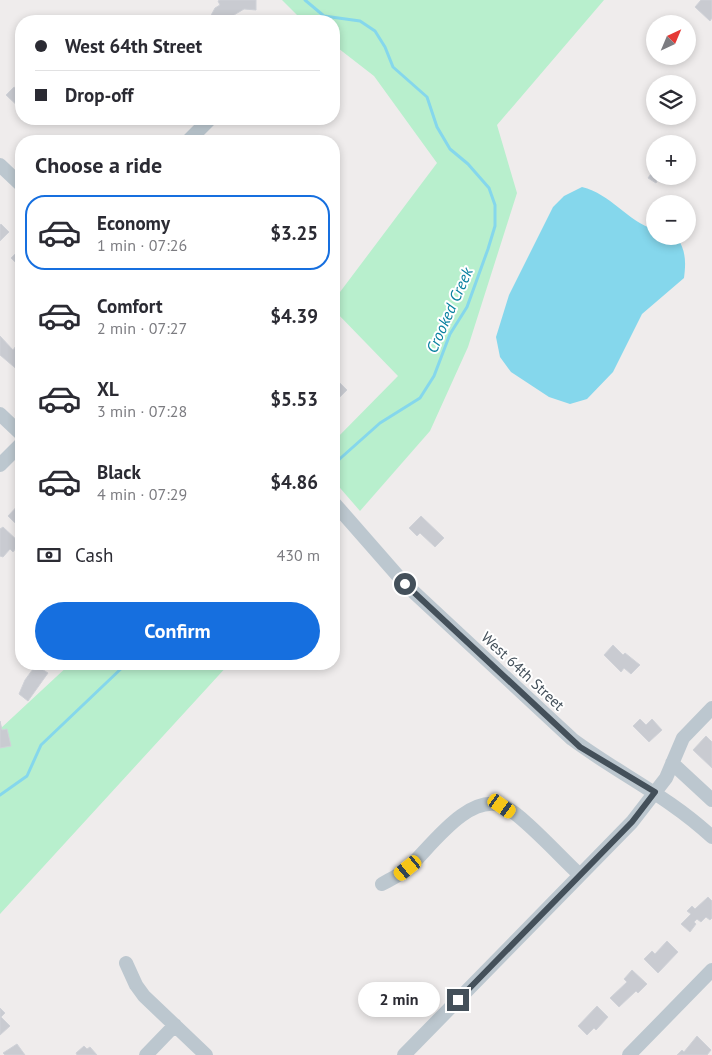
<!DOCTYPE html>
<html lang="en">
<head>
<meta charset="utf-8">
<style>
	body { margin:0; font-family:"PT Sans",sans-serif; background:#f2f2f3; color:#2b2b33; height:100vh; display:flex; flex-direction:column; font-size:19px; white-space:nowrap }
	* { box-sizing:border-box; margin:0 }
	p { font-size:16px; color:#7c7c81 }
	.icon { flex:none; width:28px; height:28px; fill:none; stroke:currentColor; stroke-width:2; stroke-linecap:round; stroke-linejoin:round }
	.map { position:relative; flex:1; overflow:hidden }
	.details { position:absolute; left:15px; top:135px; width:325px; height:535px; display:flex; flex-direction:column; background:#fff; border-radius:20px; box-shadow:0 2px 8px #0003 }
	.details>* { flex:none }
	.banner { position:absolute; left:15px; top:15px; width:325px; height:110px; border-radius:20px; box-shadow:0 2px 8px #0003; display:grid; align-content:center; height:110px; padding:0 20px; background:#fff }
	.needle { width:32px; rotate:44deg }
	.tools { position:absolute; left:646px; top:15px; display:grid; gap:10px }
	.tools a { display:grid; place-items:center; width:50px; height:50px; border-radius:50%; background:#fff; box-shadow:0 2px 8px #0003; font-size:25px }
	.end { position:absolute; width:22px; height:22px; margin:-11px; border:6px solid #44505a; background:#fff; box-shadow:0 0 0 2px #fff }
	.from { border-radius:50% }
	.bubble { position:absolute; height:35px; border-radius:18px; background:#fff; box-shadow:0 2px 8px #0003; font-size:16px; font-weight:800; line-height:35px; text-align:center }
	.car { position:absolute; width:15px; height:30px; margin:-15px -8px; border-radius:6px; box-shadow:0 0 4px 1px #0007; background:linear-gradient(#f5c518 24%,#345 0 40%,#f5c518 0 76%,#345 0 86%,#f5c518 0) }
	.banner b { display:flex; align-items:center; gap:18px; height:48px; font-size:19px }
	.banner b+b { border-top:1px solid #e1e1e2 }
	.banner i { width:12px; height:12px; background:#2b2b33 }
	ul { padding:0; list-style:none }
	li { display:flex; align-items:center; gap:15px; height:75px; margin:0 10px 8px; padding:0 10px; border:2px solid transparent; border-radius:20px }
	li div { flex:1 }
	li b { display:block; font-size:19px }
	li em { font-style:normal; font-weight:800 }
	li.on { border-color:#166fdf }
	li>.icon { width:45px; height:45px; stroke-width:1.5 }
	h2 { padding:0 20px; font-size:22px; line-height:60px }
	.pay { display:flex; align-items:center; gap:12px; height:55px; padding:0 20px; font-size:19px }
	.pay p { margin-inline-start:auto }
	.action { display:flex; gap:10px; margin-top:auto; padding:10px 20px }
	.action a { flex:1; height:58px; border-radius:30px; background:#166fdf; color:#fff; font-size:20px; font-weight:800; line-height:58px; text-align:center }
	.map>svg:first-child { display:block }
	.green { fill:#b8efcd }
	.water { fill:#85d7ec }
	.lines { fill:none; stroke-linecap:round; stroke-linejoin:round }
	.stream { stroke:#85d7ec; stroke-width:3 }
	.building { fill:#c9cbd1; stroke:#d0d2d8 }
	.minor { stroke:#bcc7cf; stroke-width:14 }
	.route { stroke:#44505a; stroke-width:6 }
	.labels { text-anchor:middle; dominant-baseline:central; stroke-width:4; stroke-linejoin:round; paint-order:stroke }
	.street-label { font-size:15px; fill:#44505a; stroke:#fff }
	.water-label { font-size:16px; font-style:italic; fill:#0a81a0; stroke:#fff }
</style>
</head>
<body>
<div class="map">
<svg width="712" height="1055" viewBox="0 0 712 1055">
	<rect width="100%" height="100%" fill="#efecec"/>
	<path class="green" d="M 282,0 L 604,0 L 497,125 L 517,193 L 468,347 L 430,431 L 360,511 L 334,481 L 334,441 L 398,376 L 334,310 L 334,300 L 437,163 L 374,76 L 334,45 L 334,21 L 303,21 Z
		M 70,664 L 229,664 L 0,914 L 0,729 Z"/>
	<path class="water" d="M 582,187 C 611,194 627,221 655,230 L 655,236 L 677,237 C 686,251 686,262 684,278 L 642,314 L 613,372 L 587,399 L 570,404 L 549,397 L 511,372 L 500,357 L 496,337 L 509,295 L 553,207 L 564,196 Z"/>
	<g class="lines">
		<path class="stream" d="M 305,0 L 324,16 L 360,21 L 375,31 L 385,47 L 393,67 L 427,97 L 437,127 L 450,149 L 468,164 L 489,188 L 495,205 L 495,226 L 488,249 L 467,307 L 450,334 L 434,376 L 420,398 L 380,423 L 334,464
			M 0,795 L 27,776 L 41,745 L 126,664"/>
	</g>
	<path class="building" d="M 220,0 L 256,0 L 256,10 L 244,9 L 224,21 L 208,21 L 215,8 L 220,5 L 218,1 Z
		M 701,0 L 712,0 L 712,18 L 710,21 L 695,7 Z
		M 21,84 L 21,109 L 6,95 L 14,87 L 17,89 Z
		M 655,168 L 655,176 L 660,176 L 656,183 L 648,178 Z
		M 1,224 L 9,232 L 0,241 L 0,225 Z
		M 21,248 L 21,268 L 11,258 Z
		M 0,336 L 13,350 L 21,339 L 20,372 L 0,355 Z
		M 334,373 L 338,377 L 336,379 L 347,390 L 338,399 L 334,395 Z
		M 21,502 L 21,523 L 18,526 L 8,516 Z
		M 421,516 L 444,538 L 435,547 L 420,533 L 417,536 L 409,528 Z
		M 3,527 L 20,543 L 13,552 L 10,549 L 3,557 L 0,556 L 0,529 Z
		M 613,645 L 623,655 L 625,653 L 640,665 L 631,674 L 624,668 L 621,672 L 604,655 Z
		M 37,666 L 48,673 L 28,701 L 19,694 L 25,680 L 33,669 L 35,670 Z
		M 640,719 L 646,725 L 652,719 L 662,730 L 649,742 L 633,726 Z
		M 0,721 L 2,730 L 7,729 L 11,746 L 0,748 Z
		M 706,736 L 712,742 L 712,768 L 693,750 Z
		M 708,897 L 712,901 L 712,918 L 710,920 L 706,917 L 701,922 L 697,919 L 694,922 L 696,924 L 690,932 L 681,924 L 691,914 L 687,911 L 692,906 L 695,909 Z
		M 667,941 L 678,952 L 658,973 L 644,959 L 652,951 L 655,954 Z
		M 632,970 L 647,984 L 638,993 L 636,991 L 619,1007 L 610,998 L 627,982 L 624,979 Z
		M 597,1006 L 608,1017 L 596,1030 L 594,1028 L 587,1035 L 578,1026 Z
		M 0,1008 L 5,1013 L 1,1017 L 10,1026 L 0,1035 Z
		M 697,1036 L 711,1050 L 707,1055 L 677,1055 L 682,1050 L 684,1052 Z
		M 17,1044 L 25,1055 L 5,1055 L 3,1053 Z
		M 84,1046 L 87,1049 L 90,1047 L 97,1055 L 77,1055 L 76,1053 Z"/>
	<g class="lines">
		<path class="minor" d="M 188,141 L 210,119
			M 0,165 L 21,185
			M 0,414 L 21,434
			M 0,465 L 21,444
			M 334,503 L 405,584 L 572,739 C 619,774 668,796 712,837
			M 672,763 L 712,800
			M 382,884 C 391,879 400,875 408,868 C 430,848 468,792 503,806 C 521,813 563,860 580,875
			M 126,963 L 136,985 L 144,996 L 206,1055
			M 146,1055 L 175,1025
			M 404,1055 L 632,822 L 666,778 L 683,738 L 712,708
			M 629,1055 L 712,970"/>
	</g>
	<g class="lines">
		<path class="route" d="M 405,584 L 580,747 L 655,792 L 632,822 L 458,1000"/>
	</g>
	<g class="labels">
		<g class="street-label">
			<text transform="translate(523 671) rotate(43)">West 64th Street</text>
		</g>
		<g class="water-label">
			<text transform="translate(449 310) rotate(-66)">Crooked Creek</text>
		</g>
	</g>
</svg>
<div class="tools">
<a><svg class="needle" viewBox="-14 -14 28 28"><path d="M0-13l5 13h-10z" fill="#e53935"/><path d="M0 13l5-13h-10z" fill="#7c7c81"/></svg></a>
<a><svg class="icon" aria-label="layers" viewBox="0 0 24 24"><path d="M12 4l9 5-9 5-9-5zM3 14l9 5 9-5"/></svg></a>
<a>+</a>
<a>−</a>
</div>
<i class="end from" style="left:405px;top:584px"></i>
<i class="end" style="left:458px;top:1000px"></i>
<div class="bubble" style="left:358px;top:982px;width:82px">2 min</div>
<i class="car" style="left:502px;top:806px;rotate:125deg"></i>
<i class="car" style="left:408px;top:868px;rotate:231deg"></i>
<div class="banner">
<b><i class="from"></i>West 64th Street</b>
<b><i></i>Drop-off</b>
</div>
<section class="details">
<h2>Choose a ride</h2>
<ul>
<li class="on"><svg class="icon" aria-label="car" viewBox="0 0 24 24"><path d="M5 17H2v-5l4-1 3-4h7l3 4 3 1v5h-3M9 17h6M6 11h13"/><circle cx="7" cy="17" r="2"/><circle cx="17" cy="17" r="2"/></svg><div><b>Economy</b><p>1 min · 07:26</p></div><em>$3.25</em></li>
<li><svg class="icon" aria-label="car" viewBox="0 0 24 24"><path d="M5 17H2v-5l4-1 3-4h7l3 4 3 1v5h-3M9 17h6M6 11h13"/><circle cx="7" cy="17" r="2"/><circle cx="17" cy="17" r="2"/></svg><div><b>Comfort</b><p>2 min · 07:27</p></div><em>$4.39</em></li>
<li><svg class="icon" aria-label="car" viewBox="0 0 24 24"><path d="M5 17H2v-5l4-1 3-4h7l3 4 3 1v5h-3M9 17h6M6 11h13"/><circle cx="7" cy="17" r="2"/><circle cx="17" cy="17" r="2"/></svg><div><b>XL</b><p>3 min · 07:28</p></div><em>$5.53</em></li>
<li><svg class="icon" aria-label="car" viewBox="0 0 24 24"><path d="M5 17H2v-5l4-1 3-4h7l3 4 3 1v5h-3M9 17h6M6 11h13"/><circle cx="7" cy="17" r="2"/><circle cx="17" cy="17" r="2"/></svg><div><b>Black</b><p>4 min · 07:29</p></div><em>$4.86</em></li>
</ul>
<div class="pay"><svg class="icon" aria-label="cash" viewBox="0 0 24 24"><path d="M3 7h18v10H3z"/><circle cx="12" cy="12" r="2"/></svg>Cash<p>430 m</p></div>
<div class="action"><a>Confirm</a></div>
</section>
</div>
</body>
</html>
